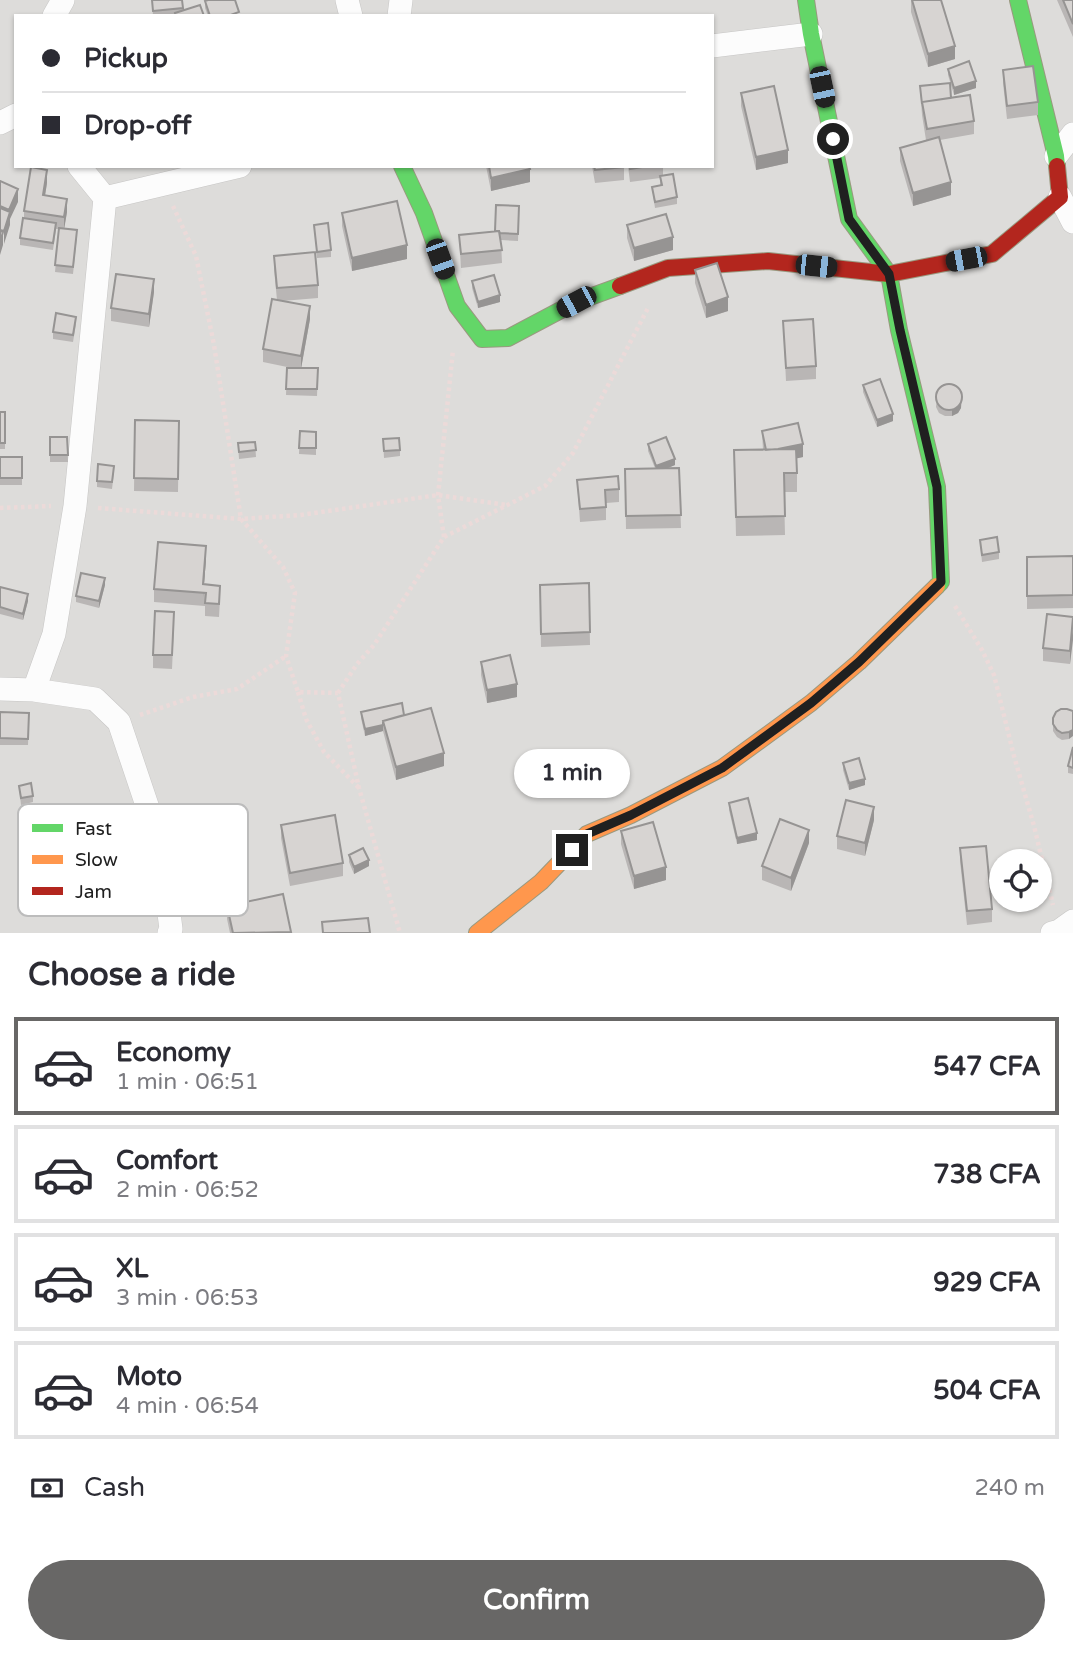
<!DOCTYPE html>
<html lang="en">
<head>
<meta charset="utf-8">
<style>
	body { margin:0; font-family:"Varela Round",sans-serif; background:#f7f7f7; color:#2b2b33; height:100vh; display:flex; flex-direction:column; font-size:26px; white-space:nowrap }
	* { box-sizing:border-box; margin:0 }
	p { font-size:23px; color:#7c7c81 }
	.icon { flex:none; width:38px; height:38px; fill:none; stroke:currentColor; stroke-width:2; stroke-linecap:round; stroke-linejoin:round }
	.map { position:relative; height:933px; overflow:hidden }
	.drawer { display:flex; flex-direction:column; background:#fff; flex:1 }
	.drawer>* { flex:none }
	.top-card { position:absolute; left:14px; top:14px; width:700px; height:154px; border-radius:0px; box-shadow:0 2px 5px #0004; display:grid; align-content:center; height:154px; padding:0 28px; background:#fff }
	.tools { position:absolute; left:989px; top:849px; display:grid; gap:14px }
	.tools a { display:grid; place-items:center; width:63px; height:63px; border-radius:50%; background:#fff; box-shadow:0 2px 5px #0004; font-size:35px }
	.end { position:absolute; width:32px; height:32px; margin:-16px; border:9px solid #202020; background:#fff; box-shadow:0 0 0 4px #fff }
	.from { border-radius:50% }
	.bubble { position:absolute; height:49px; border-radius:24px; background:#fff; box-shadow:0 2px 5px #0004; font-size:23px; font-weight:800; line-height:49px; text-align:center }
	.car { position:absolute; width:21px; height:42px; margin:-21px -10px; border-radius:9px; box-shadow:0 0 5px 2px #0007; background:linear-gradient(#222 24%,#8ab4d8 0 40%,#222 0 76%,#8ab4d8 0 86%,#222 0) }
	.top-card b { display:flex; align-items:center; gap:24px; height:66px; font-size:26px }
	.top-card b+b { border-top:2px solid #e1e1e2 }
	.top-card i { width:18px; height:18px; background:#2b2b33 }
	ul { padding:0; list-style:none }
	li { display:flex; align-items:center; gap:21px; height:98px; margin:0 14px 10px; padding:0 14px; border:4px solid #e1e1e2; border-radius:0px }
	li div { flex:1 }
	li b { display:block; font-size:26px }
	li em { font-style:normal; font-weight:800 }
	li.selected { border-color:#686766 }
	li>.icon { width:63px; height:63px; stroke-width:1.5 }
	h2 { padding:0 28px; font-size:32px; line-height:84px }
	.pay { display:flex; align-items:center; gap:18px; height:77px; padding:0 28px; font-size:26px }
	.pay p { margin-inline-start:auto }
	.action { display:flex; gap:14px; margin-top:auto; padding:14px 28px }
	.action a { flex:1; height:80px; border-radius:42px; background:#686766; color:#fff; font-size:28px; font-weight:800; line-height:80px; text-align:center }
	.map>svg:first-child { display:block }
	.residential { fill:#dddcda; fill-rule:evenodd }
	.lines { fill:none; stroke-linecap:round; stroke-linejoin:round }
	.street-casing { stroke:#c7c6c5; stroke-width:24 }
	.fast-casing { stroke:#99997f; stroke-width:18 }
	.slow-casing { stroke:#99997f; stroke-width:18 }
	.jam-casing { stroke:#99997f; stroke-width:18 }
	.path { stroke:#ecdad9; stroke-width:4.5; stroke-dasharray:3.5 3.5; stroke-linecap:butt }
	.street { stroke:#fcfcfc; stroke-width:23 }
	.fast { stroke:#63d668; stroke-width:16 }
	.slow { stroke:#ff974d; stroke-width:16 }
	.jam { stroke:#b3261e; stroke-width:16 }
	.wall { fill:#b9b6b5 }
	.shaded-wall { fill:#969493 }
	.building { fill:#d7d4d2; stroke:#969493; stroke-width:2 }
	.route { stroke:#202020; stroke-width:9 }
	.key { fill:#fff; stroke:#bcbcbc; stroke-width:2 }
	.key-label { font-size:19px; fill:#202020 }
</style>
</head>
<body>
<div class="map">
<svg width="1073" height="933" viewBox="0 0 1073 933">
	<rect width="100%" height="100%" fill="#eeece9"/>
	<path class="residential" d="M 0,0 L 1073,0 L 1073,933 L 0,933 ZM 16,16 L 712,16 L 712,166 L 16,166 ZM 1001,861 L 1040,861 L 1040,900 L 1001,900 Z"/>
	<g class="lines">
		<defs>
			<path id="street" d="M 347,0 L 351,16
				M 54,16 L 63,0
				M 399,16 L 401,0
				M 712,46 L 811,34
				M 0,123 L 16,115
				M 1056,156 L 1073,134
				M 1060,197 L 1073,222
				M 105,198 L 240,166
				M 0,689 L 34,690 L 95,699 L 119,722 L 160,844 L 171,929 L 169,933
				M 34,690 L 54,634 L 75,506 L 105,198 L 79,166
				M 1052,933 L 1059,931 L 1073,921"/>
			<path id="fast" d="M 806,0 L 811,34 L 849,219 L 889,274 L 899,330 L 937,487 L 941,582 L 937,586
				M 1018,0 L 1056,156 L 1057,166
				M 402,166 L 424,213 L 457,306 L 482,339 L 508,338 L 576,302 L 620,286"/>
			<path id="slow" d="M 477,933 L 541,882 L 587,834 L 631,815 L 722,768 L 811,703 L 859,662 L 937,586"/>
			<path id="jam" d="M 620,286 L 668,268 L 768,261 L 889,274 L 992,254 L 1060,197 L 1057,166"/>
		</defs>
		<use href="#street" class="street-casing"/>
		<use href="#fast" class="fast-casing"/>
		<use href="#slow" class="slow-casing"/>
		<use href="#jam" class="jam-casing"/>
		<path class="path" d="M 173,206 L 196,256 L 214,345 L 241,519 L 283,567 L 295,593 L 286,656 L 298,692 L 338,693 L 359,788 L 400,933
			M 0,508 L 51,506
			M 98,508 L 241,519 L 300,515 L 438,495 L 506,505
			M 444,537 L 438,495 L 453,350
			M 955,606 L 982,650 L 994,675 L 1014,756 L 1034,826 L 1053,905
			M 298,692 L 306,719 L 324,752 L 359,788
			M 338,693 L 357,664 L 374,645 L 444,537 L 545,486 L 573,453 L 649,306
			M 140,715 L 193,697 L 237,689 L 286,656"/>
		<use href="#street" class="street"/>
		<use href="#fast" class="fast"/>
		<use href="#slow" class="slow"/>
		<use href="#jam" class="jam"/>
	</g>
	<path class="wall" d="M 152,0 L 182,0 L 183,11 L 204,16 L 153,16 Z
		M 911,0 L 955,59 L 928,67 L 911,12 Z
		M 1057,0 L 1073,0 L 1073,37 Z
		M 205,1 L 239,16 L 208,16 L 205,8 Z
		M 948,69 L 976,88 L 954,95 L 948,75 Z
		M 1003,70 L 1038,102 L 1038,115 L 1007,119 L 1003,83 Z
		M 920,86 L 951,98 L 974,121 L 974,134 L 940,140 L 951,195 L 913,206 L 900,161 L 900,148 L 926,140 L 922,115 Z
		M 741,93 L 788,163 L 756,170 L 741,106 Z
		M 486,166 L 529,166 L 530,182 L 491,191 Z
		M 592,166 L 624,166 L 624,180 L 595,183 Z
		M 628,166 L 663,166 L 663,176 L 677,197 L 677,204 L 655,208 L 652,187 L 660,186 L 660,178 L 630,182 Z
		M 47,183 L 45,195 L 67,212 L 64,228 L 77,236 L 73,274 L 55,272 L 59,229 L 56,229 L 53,250 L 20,245 L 20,238 L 24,218 L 24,211 Z
		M 519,206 L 518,241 L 501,240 L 502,263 L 461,268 L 459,235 L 495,231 Z
		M 342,213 L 407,259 L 352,271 L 342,226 Z
		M 314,225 L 331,250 L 331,257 L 317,258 Z
		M 627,225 L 673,250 L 634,261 L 627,238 Z
		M 274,256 L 318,285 L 318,298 L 282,301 L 310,319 L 301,368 L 318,368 L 317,396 L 286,395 L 287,368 L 292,368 L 263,362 L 263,349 L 277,300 L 274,269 Z
		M 695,270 L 728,311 L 706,318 L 695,283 Z
		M 472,281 L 500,302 L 478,308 L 472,288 Z
		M 154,292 L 149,327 L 111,321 L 111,308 Z
		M 783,321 L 816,366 L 816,379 L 786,381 Z
		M 76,324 L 73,342 L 53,339 L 53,332 Z
		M 863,385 L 893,421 L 877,427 L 863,392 Z
		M 937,394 L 962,401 L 961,408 L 958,413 L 952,416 L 945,416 L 939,413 L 936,407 Z
		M 0,412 L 5,412 L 5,449 L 0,449 Z
		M 135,420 L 179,421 L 178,492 L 134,491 Z
		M 300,431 L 316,432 L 316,455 L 299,454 Z
		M 762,431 L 803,457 L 797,458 L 797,492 L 784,492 L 785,535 L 736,536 L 734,450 L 763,450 Z
		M 50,437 L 67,437 L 68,462 L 50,462 Z
		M 383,439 L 400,450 L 400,456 L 384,458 Z
		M 255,442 L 256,457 L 239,459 L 238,443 Z
		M 648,444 L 675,465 L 668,468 L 679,468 L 681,528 L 626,529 L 625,469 L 655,468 L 648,451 Z
		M 0,457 L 22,457 L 22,485 L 0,485 Z
		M 114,472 L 112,489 L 97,487 L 97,481 Z
		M 577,480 L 619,489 L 619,502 L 606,503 L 606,520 L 580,522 Z
		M 980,540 L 999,552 L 999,559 L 982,562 Z
		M 1073,556 L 1073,608 L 1027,609 L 1027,557 Z
		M 206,559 L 204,584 L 220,599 L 219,617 L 205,616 L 205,606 L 154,602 L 154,589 Z
		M 589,583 L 590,645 L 541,647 L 540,585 Z
		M 105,585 L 99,608 L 76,602 L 76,596 Z
		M 0,587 L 28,601 L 23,620 L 0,614 Z
		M 1073,617 L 1070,664 L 1043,661 L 1043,648 Z
		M 174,625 L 172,669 L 153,668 L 153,655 Z
		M 481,662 L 517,697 L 487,703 L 481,675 Z
		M 1073,711 L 1069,739 L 1062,740 L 1057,737 L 1053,731 L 1053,718 Z
		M 0,712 L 29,713 L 28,745 L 0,745 Z
		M 361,712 L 404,715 L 444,766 L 396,780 L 383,731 L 365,736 L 361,718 Z
		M 1073,747 L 1073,774 L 1068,773 L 1068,766 Z
		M 843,763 L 865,785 L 849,790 L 843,770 Z
		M 19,786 L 33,796 L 33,802 L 21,805 Z
		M 729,803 L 757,840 L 737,844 L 729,810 Z
		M 63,818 L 88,831 L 88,837 L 64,838 Z
		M 874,820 L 865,856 L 837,849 L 837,836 Z
		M 281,825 L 343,863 L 343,876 L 290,886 L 281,838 Z
		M 621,831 L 666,880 L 634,889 L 621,844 Z
		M 809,843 L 791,891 L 762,880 L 762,866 Z
		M 67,847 L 117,847 L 117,898 L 68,899 Z
		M 960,848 L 992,909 L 992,922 L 967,925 L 960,861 Z
		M 349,855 L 369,866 L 354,874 L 349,862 Z
		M 141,871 L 158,889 L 146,893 L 141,878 Z
		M 227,906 L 291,933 L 230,933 L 227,919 Z"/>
	<path class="shaded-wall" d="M 955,46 L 955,59 L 928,67 L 928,54 Z
		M 976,81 L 976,88 L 954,95 L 954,88 Z
		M 788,150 L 788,163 L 756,170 L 756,157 Z
		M 530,169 L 530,182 L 491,191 L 491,178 Z
		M 47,170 L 47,183 L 43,208 L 43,195 Z
		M 951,182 L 951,195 L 913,206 L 913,193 Z
		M 18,189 L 18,202 L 10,219 L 10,225 L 4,244 L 4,231 L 9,216 L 9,210 Z
		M 67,199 L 67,212 L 64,230 L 64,217 Z
		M 3,232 L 3,245 L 0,255 L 0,242 Z
		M 673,237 L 673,250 L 634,261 L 634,248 Z
		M 407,245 L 407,259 L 352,271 L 352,258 Z
		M 154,279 L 154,292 L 149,327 L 149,314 Z
		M 500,295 L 500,302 L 478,308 L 478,302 Z
		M 728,297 L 728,311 L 706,318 L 706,305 Z
		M 310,306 L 310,319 L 301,369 L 301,356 Z
		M 961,401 L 961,408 L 958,413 L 952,416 L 952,410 Z
		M 893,414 L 893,421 L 877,427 L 877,420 Z
		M 803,444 L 803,457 L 767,465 L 767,452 Z
		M 675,459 L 675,465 L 656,473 L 656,466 Z
		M 206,546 L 206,559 L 203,597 L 203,584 Z
		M 105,578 L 105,585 L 99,608 L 99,601 Z
		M 28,594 L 28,601 L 23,620 L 23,614 Z
		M 1073,627 L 1073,640 L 1070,664 L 1070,651 Z
		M 517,684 L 517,697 L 487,703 L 487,690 Z
		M 383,725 L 383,731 L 365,736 L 365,729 Z
		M 1073,730 L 1073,736 L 1069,739 L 1069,732 Z
		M 444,753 L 444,766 L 396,780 L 396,767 Z
		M 865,779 L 865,785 L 849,790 L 849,783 Z
		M 874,807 L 874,820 L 865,856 L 865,843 Z
		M 809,830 L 809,843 L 791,891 L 791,878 Z
		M 757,833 L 757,840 L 737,844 L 737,838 Z
		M 369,860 L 369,866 L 354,874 L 354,867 Z
		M 666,867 L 666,880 L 634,889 L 634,876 Z
		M 158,882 L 158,889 L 146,893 L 146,886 Z"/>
	<path class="building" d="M 152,0 L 182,0 L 183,8 L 153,11 Z
		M 208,0 L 235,0 L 239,12 L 228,16 L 210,16 L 205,1 Z
		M 912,0 L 941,0 L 955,46 L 928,54 Z
		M 1063,0 L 1073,0 L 1073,24 Z
		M 200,5 L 204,16 L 176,16 L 175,13 Z
		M 969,61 L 976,81 L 954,88 L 948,69 Z
		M 1033,66 L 1038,102 L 1007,106 L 1003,70 Z
		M 950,83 L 951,98 L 922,102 L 922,104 L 920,86 Z
		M 774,86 L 788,150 L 756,157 L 741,93 Z
		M 970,95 L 974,121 L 927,129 L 922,102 Z
		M 939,137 L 951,182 L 913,193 L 900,148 Z
		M 489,166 L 529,166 L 530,169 L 491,178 Z
		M 594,166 L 624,166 L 624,167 L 595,170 Z
		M 630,166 L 648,166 L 630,169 Z
		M 31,167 L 47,170 L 43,195 L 67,199 L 64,217 L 24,211 Z
		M 673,174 L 677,197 L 655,202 L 652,187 L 662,185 L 660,176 Z
		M 0,181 L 18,189 L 9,210 L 0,206 Z
		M 397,201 L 407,245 L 352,258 L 342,213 Z
		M 496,205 L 519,206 L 518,234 L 500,233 L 499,231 L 495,231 Z
		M 0,208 L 10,212 L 4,231 L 0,230 Z
		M 666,214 L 673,237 L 634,248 L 627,225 Z
		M 23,218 L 56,223 L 53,243 L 20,238 Z
		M 328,223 L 331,250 L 317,252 L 314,225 Z
		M 59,228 L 77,230 L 73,267 L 55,265 Z
		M 0,231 L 3,232 L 0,242 Z
		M 499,231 L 502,250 L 461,254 L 459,235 Z
		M 315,252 L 318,285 L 277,288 L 274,256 Z
		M 717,263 L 728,297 L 706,305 L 695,270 Z
		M 116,274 L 154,279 L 149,314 L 111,308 Z
		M 494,275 L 500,295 L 478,302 L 472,281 Z
		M 272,299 L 310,306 L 301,356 L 263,349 Z
		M 56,313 L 76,317 L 73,335 L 53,332 Z
		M 813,319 L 816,366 L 786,368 L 783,321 Z
		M 287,368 L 318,368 L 317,389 L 286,389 Z
		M 880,379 L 893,414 L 877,420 L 863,385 Z
		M936 397a13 13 0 1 1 26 0a13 13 0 1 1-26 0Z
		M 0,412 L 5,412 L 5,443 L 0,443 Z
		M 135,420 L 179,421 L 178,479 L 134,478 Z
		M 798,423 L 803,444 L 778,449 L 766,450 L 762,431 Z
		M 300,431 L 316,432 L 316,448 L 299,448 Z
		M 50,437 L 67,437 L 68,455 L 50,455 Z
		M 666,437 L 675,459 L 656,466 L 648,444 Z
		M 399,438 L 400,450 L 384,451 L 383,439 Z
		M 255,442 L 256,450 L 239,452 L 238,443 Z
		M 796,449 L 797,473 L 784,473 L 785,516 L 736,517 L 734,450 Z
		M 0,457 L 22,457 L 22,478 L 0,478 Z
		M 98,464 L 114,466 L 112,482 L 97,481 Z
		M 679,468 L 681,515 L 626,516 L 625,469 Z
		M 618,476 L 619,489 L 605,490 L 606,507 L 580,509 L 577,480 Z
		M 997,537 L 999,552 L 982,555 L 980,540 Z
		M 158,542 L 206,546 L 203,584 L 220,586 L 219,604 L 205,603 L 206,593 L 154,589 Z
		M 1073,556 L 1073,595 L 1027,596 L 1027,557 Z
		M 81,573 L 105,578 L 99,601 L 76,596 Z
		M 589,583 L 590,632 L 541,634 L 540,585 Z
		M 0,587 L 28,594 L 23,614 L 0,607 Z
		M 155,611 L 174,612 L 172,655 L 153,655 Z
		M 1047,614 L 1073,617 L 1070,651 L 1043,648 Z
		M 510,655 L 517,684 L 487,690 L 481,662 Z
		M 402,703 L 404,715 L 383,721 L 383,725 L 365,729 L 361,712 Z
		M 431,708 L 444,753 L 396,767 L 383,721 Z
		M 1061,709 L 1067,709 L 1073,711 L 1073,730 L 1069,732 L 1062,733 L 1057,730 L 1053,724 L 1053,718 L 1056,712 Z
		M 0,712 L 29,713 L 28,739 L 0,738 Z
		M 1073,747 L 1073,768 L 1068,766 Z
		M 859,758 L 865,779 L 849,783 L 843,763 Z
		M 31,783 L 33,796 L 21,798 L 19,786 Z
		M 748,798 L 757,833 L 737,838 L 729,803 Z
		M 846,800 L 874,807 L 865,843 L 837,836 Z
		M 335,815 L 343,863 L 290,873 L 281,825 Z
		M 780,819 L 809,830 L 791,878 L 762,866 Z
		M 653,822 L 666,867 L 634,876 L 621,831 Z
		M 986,846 L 992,909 L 967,911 L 960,848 Z
		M 363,848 L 369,860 L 354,867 L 349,855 Z
		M 283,894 L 291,932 L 233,933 L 227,906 Z
		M 368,918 L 370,933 L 323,933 L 322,922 Z"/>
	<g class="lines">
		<path class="route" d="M 572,850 L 587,834 L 631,815 L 722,768 L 744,752 L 811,703 L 859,662 L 941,582 L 937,487 L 900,330 L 889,274 L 849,219 L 833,139"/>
	</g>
	<rect x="18" y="804" width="230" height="112" rx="10" class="key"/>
	<rect x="32" y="824" width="31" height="8" fill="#63d668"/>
	<rect x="32" y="855" width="31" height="9" fill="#ff974d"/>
	<rect x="32" y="887" width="31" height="8" fill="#b3261e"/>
	<g class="key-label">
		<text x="75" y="835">Fast</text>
		<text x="75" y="866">Slow</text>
		<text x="75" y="898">Jam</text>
	</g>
</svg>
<div class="tools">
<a><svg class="icon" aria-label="locate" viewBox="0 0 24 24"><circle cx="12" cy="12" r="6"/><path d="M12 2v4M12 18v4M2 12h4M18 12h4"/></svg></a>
</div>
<i class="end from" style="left:833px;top:139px"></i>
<i class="end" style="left:572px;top:850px"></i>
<div class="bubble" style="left:514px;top:749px;width:116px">1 min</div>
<i class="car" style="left:822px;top:87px;rotate:168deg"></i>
<i class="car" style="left:440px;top:259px;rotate:160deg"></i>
<i class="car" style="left:966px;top:259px;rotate:259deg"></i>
<i class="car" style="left:816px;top:266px;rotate:96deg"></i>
<i class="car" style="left:576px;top:302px;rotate:242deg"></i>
<div class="top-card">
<b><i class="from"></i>Pickup</b>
<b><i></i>Drop-off</b>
</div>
</div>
<section class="drawer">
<h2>Choose a ride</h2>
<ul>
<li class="selected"><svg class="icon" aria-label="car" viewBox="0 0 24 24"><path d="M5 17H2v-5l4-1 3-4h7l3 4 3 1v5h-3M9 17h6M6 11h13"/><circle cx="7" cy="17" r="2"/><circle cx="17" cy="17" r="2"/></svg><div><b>Economy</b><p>1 min · 06:51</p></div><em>547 CFA</em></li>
<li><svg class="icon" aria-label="car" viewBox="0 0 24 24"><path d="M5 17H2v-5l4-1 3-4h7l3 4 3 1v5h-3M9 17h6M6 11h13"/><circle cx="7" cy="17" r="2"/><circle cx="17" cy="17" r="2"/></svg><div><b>Comfort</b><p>2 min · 06:52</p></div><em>738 CFA</em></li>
<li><svg class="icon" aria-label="car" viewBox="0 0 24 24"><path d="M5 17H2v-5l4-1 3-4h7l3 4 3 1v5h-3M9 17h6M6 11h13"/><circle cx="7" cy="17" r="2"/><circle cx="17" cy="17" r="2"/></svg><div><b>XL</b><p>3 min · 06:53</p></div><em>929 CFA</em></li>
<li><svg class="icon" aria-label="car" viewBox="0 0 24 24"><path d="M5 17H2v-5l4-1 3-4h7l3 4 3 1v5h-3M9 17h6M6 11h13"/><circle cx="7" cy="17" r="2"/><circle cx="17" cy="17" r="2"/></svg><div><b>Moto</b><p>4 min · 06:54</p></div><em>504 CFA</em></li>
</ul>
<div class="pay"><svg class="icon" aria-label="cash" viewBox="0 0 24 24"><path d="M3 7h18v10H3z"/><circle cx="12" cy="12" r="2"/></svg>Cash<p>240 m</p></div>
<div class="action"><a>Confirm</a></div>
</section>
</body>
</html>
